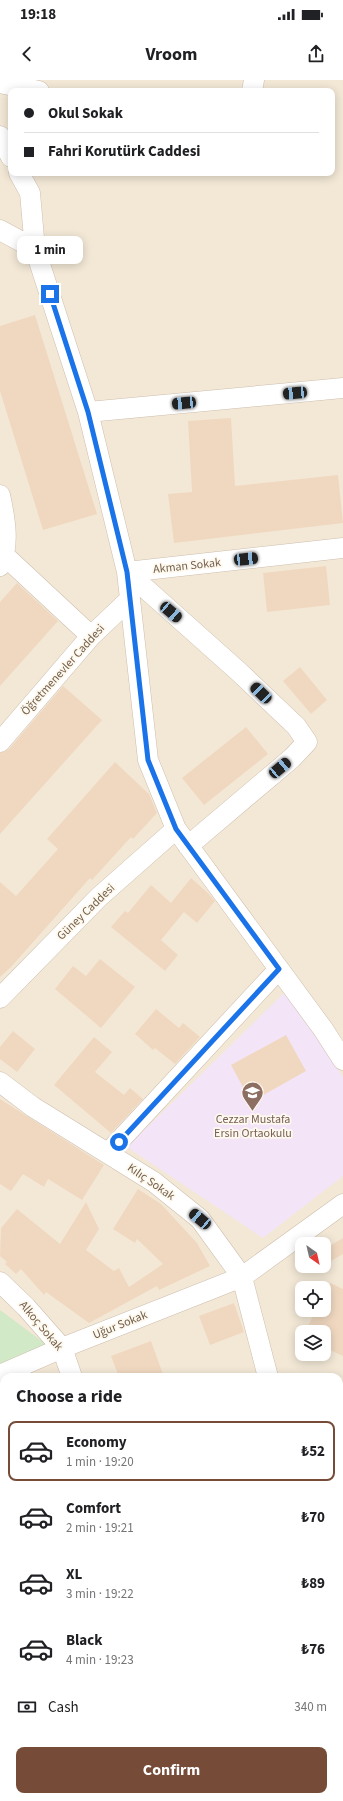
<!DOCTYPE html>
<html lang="en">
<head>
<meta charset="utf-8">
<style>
	body { margin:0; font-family:"Source Sans 3",sans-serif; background:#f2f2f2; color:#202124; height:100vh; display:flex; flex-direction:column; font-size:15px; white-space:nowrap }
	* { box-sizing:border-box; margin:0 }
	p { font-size:13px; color:#757577 }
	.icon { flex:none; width:22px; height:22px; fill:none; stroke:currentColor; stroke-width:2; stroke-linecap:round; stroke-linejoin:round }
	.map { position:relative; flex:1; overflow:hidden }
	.sheet { position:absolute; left:0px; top:1293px; width:343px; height:428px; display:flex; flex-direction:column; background:#fff; border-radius:12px 12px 0 0; box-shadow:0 2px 10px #0003 }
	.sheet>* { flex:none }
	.top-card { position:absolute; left:8px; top:8px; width:327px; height:88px; border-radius:8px; box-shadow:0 2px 10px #0003; display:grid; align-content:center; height:88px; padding:0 16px; background:#fff }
	.needle { width:26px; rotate:146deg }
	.controls { position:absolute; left:295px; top:1157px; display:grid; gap:8px }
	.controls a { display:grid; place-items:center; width:36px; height:36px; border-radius:8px; background:#fff; box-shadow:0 2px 10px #0003; font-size:20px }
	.end { position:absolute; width:18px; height:18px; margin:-9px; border:5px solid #1a73e8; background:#fff; box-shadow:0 0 0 2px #fff }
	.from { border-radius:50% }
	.bubble { position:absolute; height:28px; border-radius:8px; background:#fff; box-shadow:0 2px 10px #0003; font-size:13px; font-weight:700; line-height:28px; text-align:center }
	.car { position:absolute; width:12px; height:24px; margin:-12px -6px; border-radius:5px; box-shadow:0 0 3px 1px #0007; background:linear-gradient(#222 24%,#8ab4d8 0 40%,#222 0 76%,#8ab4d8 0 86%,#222 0) }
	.top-card b { display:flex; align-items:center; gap:14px; height:38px; font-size:15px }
	.top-card b+b { border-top:1px solid #e0e0e0 }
	.top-card i { width:10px; height:10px; background:#202124 }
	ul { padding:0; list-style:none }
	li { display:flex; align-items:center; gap:12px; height:60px; margin:0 8px 6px; padding:0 8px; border:2px solid transparent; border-radius:8px }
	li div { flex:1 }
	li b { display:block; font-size:15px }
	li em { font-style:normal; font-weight:700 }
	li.active { border-color:#764c39 }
	li>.icon { width:36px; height:36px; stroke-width:1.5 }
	h2 { padding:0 16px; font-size:18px; line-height:48px }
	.pay { display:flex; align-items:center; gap:10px; height:44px; padding:0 16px; font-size:15px }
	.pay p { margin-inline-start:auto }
	.cta { display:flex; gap:8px; margin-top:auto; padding:8px 16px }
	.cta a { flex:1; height:46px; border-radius:8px; background:#764c39; color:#fff; font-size:16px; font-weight:700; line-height:46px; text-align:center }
	.status { display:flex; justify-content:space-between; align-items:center; height:28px; padding:0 20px; background:#fff; direction:ltr }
	.status svg { height:11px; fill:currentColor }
	header { display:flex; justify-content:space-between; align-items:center; height:52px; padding:0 16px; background:#fff; font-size:18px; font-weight:700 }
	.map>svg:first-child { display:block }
	.residential { fill:#f3e8d6; fill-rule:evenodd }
	.education { fill:#f3e4f8 }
	.green { fill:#d1e9c6 }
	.building { fill:#f0d8c0 }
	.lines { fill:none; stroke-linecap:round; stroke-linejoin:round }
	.minor-casing { stroke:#cdbeae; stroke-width:21 }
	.major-casing { stroke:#dbd5d0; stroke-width:23 }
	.minor { stroke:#fff; stroke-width:20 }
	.major { stroke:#f7e0a3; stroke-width:22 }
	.route { stroke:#1a73e8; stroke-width:5 }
	.labels { text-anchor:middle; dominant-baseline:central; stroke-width:3.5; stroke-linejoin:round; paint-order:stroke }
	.street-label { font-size:12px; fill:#745f4c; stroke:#fef9ee }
	.education-label { font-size:12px; fill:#785e54; stroke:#fef9ee }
</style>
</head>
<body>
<div class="status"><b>19:18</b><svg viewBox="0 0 49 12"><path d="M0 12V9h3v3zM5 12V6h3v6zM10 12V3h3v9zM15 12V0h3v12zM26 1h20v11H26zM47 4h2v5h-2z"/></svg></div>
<header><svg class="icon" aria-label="back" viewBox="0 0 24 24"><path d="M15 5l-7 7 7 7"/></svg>Vroom<svg class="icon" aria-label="share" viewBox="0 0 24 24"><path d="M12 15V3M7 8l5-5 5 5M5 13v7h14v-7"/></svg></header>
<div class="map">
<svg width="343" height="1721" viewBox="0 0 343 1721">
	<rect width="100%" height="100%" fill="#fbf6e7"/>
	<path class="residential" d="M 0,0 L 343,0 L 343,1721 L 0,1721 ZM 11,11 L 332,11 L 332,93 L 11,93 ZM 302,1164 L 324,1164 L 324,1186 L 302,1186 ZM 302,1208 L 324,1208 L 324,1230 L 302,1230 ZM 302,1252 L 324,1252 L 324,1274 L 302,1274 ZM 4,1297 L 339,1297 L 339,1717 L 4,1717 Z"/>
	<path class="education" d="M 285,912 L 343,997 L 343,1096 L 263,1158 L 127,1067 Z"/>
	<path class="green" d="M 0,1230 L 47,1265 L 0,1286 Z"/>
	<path class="building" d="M 35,235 L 97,434 L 43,450 L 0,311 L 0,246 Z
		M 231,338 L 235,406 L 338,395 L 343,443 L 174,463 L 168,414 L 192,412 L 188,341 Z
		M 326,486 L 330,525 L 267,532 L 263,493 Z
		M 17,503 L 58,541 L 0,606 L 0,522 Z
		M 300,587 L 327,620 L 311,634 L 283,601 Z
		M 63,606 L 102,640 L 0,754 L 0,673 L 9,669 Z
		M 246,647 L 268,674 L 204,725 L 182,698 Z
		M 115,682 L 149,714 L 157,733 L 133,759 L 131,757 L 92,800 L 90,798 L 11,887 L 0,897 L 0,802 L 16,816 L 58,769 L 47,759 Z
		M 191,798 L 208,813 L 215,821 L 197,843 L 184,832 L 161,860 L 178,875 L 165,891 L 111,847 L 125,831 L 128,833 L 151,805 L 171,823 Z
		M 100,879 L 135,907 L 101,948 L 55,909 L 73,886 L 86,896 Z
		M 156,929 L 179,948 L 183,943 L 200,957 L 175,984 L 155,968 L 153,970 L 135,954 Z
		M 13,951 L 35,969 L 17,992 L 0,979 L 0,967 Z
		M 286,955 L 306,991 L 251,1022 L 231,985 Z
		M 94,957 L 112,972 L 95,992 L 124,1015 L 130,1008 L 143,1019 L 111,1053 L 54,1005 Z
		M 0,1019 L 104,1085 L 82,1120 L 48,1099 L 44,1107 L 23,1094 L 11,1111 L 0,1104 Z
		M 138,1109 L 161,1124 L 197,1163 L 210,1186 L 159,1210 L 157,1206 L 89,1243 L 46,1212 L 44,1215 L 21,1189 L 16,1194 L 5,1184 L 7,1182 L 0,1176 L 1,1148 L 17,1129 L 60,1164 L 86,1122 L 99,1149 L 86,1170 L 114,1191 L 119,1188 L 129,1207 L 163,1184 L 137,1159 L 135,1163 L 113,1149 Z
		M 343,1158 L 343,1174 L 324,1185 L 324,1169 Z
		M 330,1203 L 343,1209 L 343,1276 L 324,1267 L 324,1252 L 305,1252 L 316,1230 L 324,1230 L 324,1215 Z
		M 234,1223 L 244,1252 L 210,1265 L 199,1236 Z
		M 151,1261 L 164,1297 L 119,1297 L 111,1276 Z"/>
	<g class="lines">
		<defs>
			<path id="minor" d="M 0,3 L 39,11
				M 252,11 L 254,0
				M 0,56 L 11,77
				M 19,93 L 30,113 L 35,169
				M 0,150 L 35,169 L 88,332 L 127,492 L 148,680 L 176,749 L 323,949 L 343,980
				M 88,332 L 343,308
				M 0,415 C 5,438 10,465 0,486
				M 5,476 L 91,556
				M 127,492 L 238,591 L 296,646 L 307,662 L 292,678 L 188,766
				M 127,492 L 343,468
				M 0,662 L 91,556 L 129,520
				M 0,918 L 99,817 L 176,749
				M 0,1002 L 33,1027 L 154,1102 L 200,1139 L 242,1197 L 268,1297
				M 108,1073 L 279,889
				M 0,1202 L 26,1227 L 62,1268 L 72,1297
				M 0,1295 L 62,1268 L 242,1197 L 343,1124
				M 339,1427 L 343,1426
				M 339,1555 L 343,1565
				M 0,1633 L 4,1645
				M 0,1670 L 4,1669
				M 339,1702 L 343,1718"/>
			<path id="major" d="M 339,1672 L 343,1671
				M 339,1703 L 343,1701
				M 205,1721 L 217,1717
				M 290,1721 L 301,1717"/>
		</defs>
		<use href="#minor" class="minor-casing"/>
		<use href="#major" class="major-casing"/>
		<use href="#minor" class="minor"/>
		<use href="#major" class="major"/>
	</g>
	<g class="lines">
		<path class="route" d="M 50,214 L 88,332 L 127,492 L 148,680 L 176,749 L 279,889 L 119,1062"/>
	</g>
	<defs>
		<symbol id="school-pin" viewBox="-11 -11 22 30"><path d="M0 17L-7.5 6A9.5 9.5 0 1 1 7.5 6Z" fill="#8d6e63" stroke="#fef9ee"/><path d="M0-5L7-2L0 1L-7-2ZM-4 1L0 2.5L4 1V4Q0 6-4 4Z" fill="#fff"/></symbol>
	</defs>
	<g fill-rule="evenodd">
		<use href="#school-pin" x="240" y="1000" width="25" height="34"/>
	</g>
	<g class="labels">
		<g class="street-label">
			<text transform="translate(187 486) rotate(-6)">Akman Sokak</text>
			<text transform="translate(63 590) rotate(-48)">Öğretmenevler Caddesi</text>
			<text transform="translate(86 832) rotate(-44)">Güney Caddesi</text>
			<text transform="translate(151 1102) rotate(35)">Kılıç Sokak</text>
			<text transform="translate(120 1245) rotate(-22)">Uğur Sokak</text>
			<text transform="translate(41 1246) rotate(50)">Alkoç Sokak</text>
		</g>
		<g class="education-label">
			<text x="253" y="1039">Cezzar Mustafa<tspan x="253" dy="14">Ersin Ortaokulu</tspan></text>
		</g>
	</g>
</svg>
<div class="controls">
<a><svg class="needle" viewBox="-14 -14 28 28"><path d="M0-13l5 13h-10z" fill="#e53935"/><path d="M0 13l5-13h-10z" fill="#757577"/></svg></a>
<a><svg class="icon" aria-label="locate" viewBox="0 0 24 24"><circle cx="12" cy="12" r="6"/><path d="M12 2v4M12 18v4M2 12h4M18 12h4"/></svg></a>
<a><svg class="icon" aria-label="layers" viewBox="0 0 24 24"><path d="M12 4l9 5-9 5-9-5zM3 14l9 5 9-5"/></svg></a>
</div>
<i class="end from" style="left:119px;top:1062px"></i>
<i class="end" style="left:50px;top:214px"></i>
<div class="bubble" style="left:17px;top:156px;width:66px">1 min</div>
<i class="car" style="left:295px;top:313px;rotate:265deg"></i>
<i class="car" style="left:184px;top:323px;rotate:265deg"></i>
<i class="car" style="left:246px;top:479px;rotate:84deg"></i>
<i class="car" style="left:171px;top:532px;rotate:131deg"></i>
<i class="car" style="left:261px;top:613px;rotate:314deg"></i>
<i class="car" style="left:280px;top:688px;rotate:50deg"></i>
<i class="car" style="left:200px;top:1139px;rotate:310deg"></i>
<div class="top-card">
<b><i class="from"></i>Okul Sokak</b>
<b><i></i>Fahri Korutürk Caddesi</b>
</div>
<section class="sheet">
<h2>Choose a ride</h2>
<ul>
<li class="active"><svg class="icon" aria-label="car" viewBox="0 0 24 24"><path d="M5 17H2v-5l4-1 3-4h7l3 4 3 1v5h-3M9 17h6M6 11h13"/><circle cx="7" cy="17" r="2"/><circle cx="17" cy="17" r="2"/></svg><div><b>Economy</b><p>1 min · 19:20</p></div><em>₺52</em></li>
<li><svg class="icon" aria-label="car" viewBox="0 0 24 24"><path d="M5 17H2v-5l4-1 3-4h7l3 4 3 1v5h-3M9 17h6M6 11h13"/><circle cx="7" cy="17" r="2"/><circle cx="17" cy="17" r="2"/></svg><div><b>Comfort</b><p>2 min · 19:21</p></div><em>₺70</em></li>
<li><svg class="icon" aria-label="car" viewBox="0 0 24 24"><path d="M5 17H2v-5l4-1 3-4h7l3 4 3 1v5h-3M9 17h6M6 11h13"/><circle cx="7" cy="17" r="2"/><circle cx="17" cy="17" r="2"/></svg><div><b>XL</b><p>3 min · 19:22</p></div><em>₺89</em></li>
<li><svg class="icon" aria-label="car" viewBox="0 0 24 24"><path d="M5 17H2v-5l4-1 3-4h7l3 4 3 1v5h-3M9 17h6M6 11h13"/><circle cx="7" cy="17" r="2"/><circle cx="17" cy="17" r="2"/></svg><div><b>Black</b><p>4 min · 19:23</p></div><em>₺76</em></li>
</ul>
<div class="pay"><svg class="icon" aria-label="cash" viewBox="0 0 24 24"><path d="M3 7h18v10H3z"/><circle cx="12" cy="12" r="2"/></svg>Cash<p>340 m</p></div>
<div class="cta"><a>Confirm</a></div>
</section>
</div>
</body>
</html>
